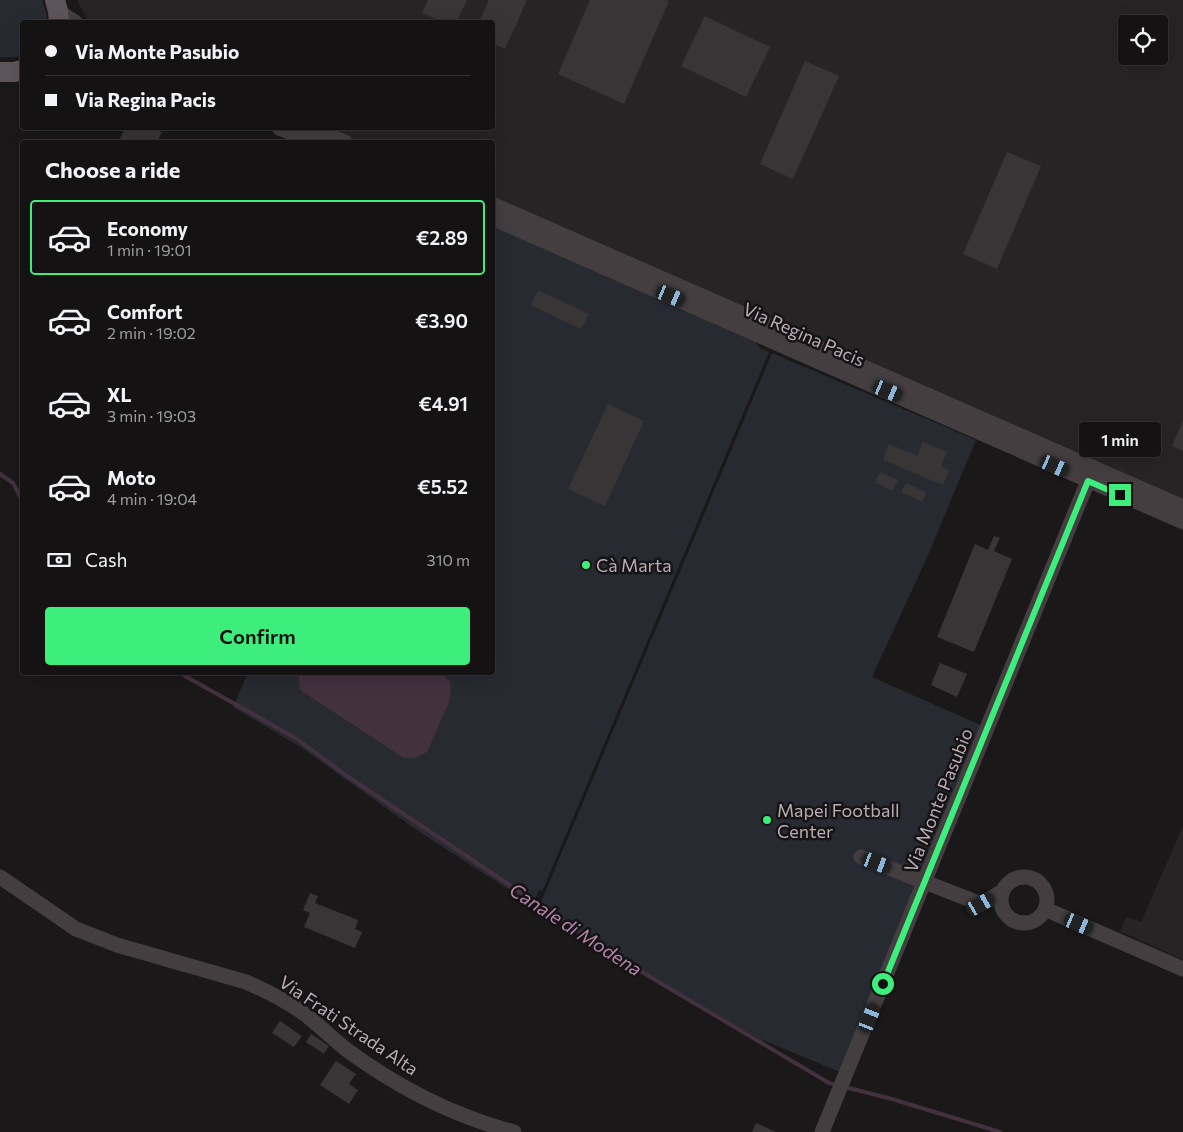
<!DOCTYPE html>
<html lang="en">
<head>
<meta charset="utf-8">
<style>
	body { margin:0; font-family:Commissioner,sans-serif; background:#212021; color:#f1f3f6; height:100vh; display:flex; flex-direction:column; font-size:19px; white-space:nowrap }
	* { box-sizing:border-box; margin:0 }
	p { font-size:16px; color:#9d9ea0 }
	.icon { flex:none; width:28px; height:28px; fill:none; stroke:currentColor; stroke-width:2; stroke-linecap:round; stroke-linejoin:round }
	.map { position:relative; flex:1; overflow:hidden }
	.details { position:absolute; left:20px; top:140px; width:475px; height:535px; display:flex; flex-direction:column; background:#141213; border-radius:5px; box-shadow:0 5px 20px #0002,0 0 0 1px #333233 }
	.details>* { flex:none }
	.top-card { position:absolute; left:20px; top:20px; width:475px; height:110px; border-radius:5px; box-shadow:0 5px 20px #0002,0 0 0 1px #333233; display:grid; align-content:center; height:110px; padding:0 25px; background:#141213 }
	.buttons { position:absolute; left:1118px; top:15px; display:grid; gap:10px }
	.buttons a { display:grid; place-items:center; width:50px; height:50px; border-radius:5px; background:#141213; box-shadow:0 5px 20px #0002,0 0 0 1px #333233; font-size:25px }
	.end { position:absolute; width:22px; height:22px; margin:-11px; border:6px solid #3dee7d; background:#111; box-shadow:0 0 0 2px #111 }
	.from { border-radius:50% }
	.bubble { position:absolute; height:35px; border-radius:5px; background:#141213; box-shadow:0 5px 20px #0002,0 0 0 1px #333233; font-size:16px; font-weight:600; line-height:35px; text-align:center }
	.car { position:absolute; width:15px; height:30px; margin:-15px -8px; border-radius:6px; box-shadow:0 0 4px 1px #0007; background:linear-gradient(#222 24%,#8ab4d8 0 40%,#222 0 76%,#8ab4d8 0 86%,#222 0) }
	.top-card b { display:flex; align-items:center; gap:18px; height:48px; font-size:19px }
	.top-card b+b { border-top:1px solid #333233 }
	.top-card i { width:12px; height:12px; background:#f1f3f6 }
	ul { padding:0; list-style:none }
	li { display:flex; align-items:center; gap:15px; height:75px; margin:0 10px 8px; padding:0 15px; border:2px solid transparent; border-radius:5px }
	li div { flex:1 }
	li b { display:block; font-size:19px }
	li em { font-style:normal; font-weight:600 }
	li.current { border-color:#3dee7d }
	li>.icon { width:45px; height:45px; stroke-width:1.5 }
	h2 { padding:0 25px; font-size:22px; line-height:60px }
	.pay { display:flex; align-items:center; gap:12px; height:55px; padding:0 25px; font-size:19px }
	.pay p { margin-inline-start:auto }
	.button { display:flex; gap:10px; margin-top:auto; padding:10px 25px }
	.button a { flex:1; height:58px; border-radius:5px; background:#3dee7d; color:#111; font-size:20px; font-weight:600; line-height:58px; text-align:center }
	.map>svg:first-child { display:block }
	.built { fill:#272425; fill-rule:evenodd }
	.green { fill:#282a32 }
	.water { fill:#433140 }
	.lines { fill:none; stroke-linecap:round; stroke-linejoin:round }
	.stream { stroke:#433140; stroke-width:4 }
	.building { fill:#393537 }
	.minor { stroke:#443e41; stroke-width:15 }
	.major { stroke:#5e555a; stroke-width:20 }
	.route { stroke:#3dee7d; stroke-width:6 }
	.poi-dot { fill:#3dee7d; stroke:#151314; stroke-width:2 }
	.labels { text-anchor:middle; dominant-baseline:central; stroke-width:5; stroke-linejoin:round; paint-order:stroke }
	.street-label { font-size:18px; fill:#baabb4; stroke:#151314 }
	.poi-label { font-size:18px; fill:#baabb4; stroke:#151314; text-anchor:start }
	.water-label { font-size:19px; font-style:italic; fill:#b383ab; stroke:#151314 }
</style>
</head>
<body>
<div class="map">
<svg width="1183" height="1132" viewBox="0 0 1183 1132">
	<rect width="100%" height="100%" fill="#1a1819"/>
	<path class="built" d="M 77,0 L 1183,0 L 1183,502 L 493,201 L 492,142 L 357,142 L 322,128 L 492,128 L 492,22 L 91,22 L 88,21 ZM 1126,24 L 1159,24 L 1159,56 L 1126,56 Z
		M 1183,826 L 1183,960 L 1120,931 L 1126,917 L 1141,922 Z"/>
	<path class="green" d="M 0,0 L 42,0 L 47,16 L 46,22 L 22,22 L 22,54 L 17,57 L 0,57 Z
		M 493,217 L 742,323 L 760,348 L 769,352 L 542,892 L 539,890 L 533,905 L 421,833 L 302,748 L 233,707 L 248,673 L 492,672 Z
		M 772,353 L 976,440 L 929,553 L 872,677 L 994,731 L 852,1077 L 760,1039 L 655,982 L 538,909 Z"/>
	<path class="water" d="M 302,672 L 437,673 L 445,677 L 450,682 L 451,688 L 449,702 L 427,752 L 415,758 L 404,758 L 300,690 L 299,679 Z"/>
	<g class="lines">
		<path class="stream" d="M 0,474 L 13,483 L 22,500
			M 178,672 L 297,739 L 347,776 L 620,959 L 829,1083 L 839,1085
			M 845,1087 L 892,1099 L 1000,1132"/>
	</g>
	<path class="building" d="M 428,0 L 467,0 L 457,22 L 443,22 L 422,13 Z
		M 489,0 L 527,0 L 505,49 L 492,43 L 492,22 L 479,22 Z
		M 590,0 L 666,0 L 669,1 L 624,104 L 558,74 Z
		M 705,16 L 770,47 L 746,97 L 681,66 Z
		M 805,61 L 839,76 L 793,179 L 760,164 Z
		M 125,128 L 152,128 L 162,132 L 157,142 L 118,142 Z
		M 1007,152 L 1041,166 L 997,269 L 963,254 Z
		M 538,290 L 589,314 L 581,329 L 531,305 Z
		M 608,404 L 644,421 L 605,506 L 568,489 Z
		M 1183,420 L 1183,451 L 1172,446 Z
		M 923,442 L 947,452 L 941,466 L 949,470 L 943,485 L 883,460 L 889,444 L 917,456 Z
		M 880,472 L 898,480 L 892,491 L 875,482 Z
		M 906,483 L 927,493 L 922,502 L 901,492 Z
		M 994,536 L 1000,538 L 994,551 L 1012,559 L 974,652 L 937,637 L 975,544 L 988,550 Z
		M 940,663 L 967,674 L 957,697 L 931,685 Z
		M 310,893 L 318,896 L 315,903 L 358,920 L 355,929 L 362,932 L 355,948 L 304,927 L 310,913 L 303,910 Z
		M 280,1021 L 302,1036 L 294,1047 L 272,1033 Z
		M 311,1034 L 329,1046 L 324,1054 L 306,1042 Z
		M 336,1061 L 356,1074 L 349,1084 L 358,1090 L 349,1104 L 320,1085 Z
		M 756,1123 L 776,1132 L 752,1132 Z"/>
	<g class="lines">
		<path class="minor" d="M 58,11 L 75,22
			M 279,128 L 315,142
			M 309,128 L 345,142
			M 492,204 L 1183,507
			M 492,218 L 1183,522
			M 861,857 L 981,904 L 1003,891
			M 0,877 L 76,929 L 117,945 L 246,982 C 267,991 288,1002 306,1015 C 320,1026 333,1039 347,1050 C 397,1087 454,1116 514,1132
			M1001 900a23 23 0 1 1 46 0a23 23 0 1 1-46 0Z
			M 1045,909 L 1183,969
			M 822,1132 L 1088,481"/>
		<path class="major" d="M 55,0 L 58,11 L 59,22
			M 0,72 L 14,72 L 22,70"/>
	</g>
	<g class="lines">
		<path class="route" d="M 883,984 L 1088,481 L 1120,495"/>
	</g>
	<g class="poi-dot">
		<circle cx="586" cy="565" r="5"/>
		<circle cx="767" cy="820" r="5"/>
	</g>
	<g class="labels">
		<g class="street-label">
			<text transform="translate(804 334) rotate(24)">Via Regina Pacis</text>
			<text transform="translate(938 800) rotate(-68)">Via Monte Pasubio</text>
			<text transform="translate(349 1025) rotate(34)">Via Frati Strada Alta</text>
		</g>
		<g class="poi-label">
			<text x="596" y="565">Cà Marta</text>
			<text x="777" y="810">Mapei Football<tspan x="777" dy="21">Center</tspan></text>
		</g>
		<g class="water-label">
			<text transform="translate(576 929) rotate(33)">Canale di Modena</text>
		</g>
	</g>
</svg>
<div class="buttons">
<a><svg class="icon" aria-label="locate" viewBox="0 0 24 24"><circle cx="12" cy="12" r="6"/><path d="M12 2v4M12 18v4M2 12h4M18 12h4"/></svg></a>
</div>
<i class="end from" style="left:883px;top:984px"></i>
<i class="end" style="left:1120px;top:495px"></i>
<div class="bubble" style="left:1079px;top:422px;width:82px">1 min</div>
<i class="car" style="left:671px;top:296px;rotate:113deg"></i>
<i class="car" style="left:888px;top:391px;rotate:113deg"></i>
<i class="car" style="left:1055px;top:466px;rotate:114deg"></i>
<i class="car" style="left:877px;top:863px;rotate:111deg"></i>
<i class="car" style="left:981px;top:904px;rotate:60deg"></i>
<i class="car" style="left:1079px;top:924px;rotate:113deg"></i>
<i class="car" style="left:870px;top:1018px;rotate:22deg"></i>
<div class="top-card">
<b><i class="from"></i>Via Monte Pasubio</b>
<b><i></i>Via Regina Pacis</b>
</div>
<section class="details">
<h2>Choose a ride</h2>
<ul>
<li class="current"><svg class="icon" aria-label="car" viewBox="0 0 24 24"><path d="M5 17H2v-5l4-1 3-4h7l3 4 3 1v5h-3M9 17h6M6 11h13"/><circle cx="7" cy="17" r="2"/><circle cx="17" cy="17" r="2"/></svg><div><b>Economy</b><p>1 min · 19:01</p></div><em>€2.89</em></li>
<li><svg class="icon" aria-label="car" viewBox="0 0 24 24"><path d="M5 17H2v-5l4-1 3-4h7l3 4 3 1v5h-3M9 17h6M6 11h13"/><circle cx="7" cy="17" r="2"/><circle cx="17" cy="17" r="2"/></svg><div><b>Comfort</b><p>2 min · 19:02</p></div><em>€3.90</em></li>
<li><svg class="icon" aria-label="car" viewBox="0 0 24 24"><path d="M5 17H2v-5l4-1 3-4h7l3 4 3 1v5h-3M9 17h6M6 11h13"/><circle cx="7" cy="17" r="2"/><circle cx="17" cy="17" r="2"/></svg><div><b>XL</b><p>3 min · 19:03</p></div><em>€4.91</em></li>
<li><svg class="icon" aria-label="car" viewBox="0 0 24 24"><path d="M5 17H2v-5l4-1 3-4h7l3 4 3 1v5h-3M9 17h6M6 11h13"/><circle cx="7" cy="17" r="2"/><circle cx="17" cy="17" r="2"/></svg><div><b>Moto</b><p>4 min · 19:04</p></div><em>€5.52</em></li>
</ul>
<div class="pay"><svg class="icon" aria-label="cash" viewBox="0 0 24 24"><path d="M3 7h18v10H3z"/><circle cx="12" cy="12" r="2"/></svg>Cash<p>310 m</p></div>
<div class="button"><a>Confirm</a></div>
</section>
</div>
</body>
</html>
